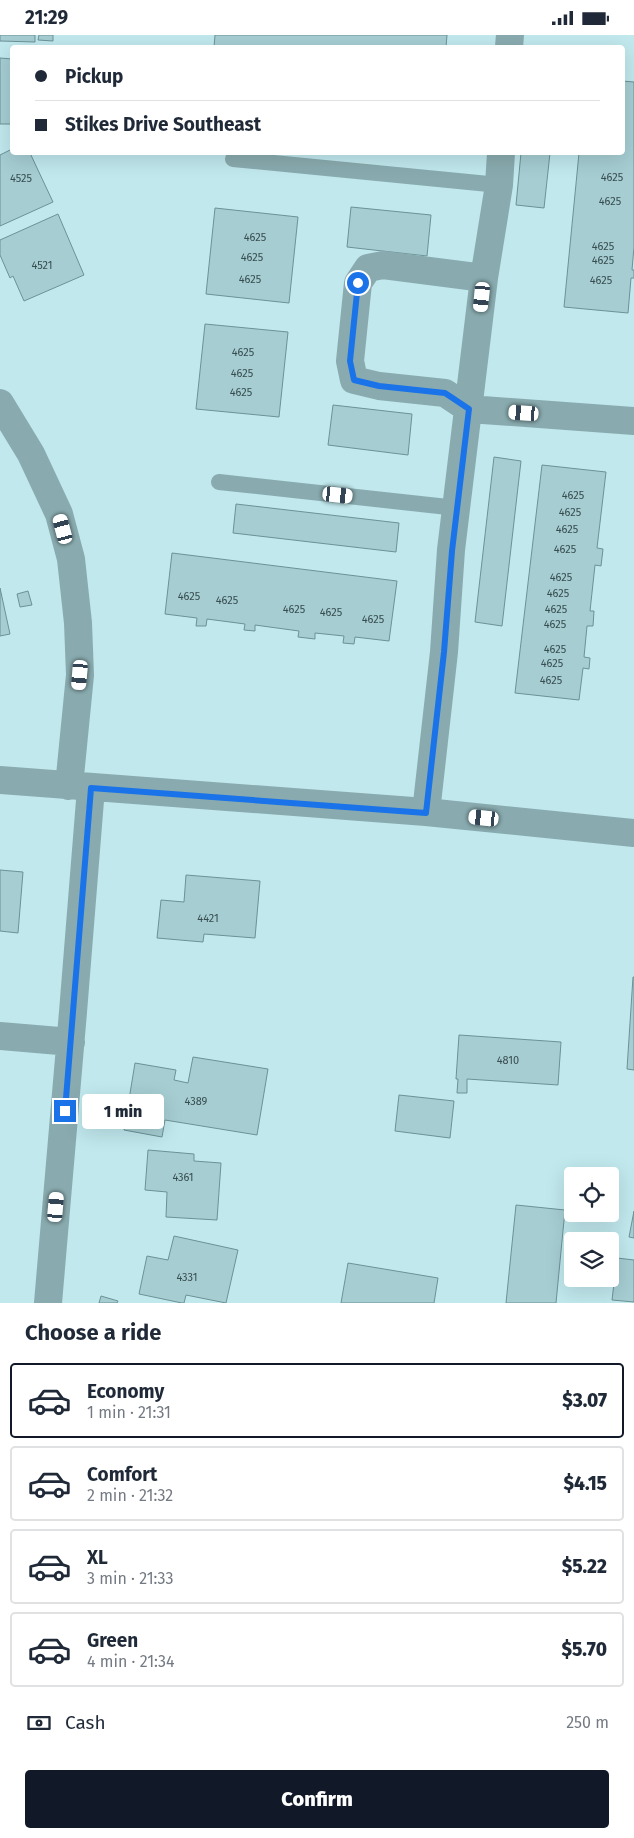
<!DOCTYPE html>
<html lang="en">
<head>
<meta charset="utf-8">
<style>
	body { margin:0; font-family:"Fira Sans",sans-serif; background:#f2f2f3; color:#1f2937; height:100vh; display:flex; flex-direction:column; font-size:19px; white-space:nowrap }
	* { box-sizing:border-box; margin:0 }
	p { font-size:16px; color:#747a83 }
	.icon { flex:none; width:28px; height:28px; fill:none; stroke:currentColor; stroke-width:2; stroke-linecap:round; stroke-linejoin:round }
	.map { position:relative; height:1268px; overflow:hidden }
	.drawer { display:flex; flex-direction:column; background:#fff; flex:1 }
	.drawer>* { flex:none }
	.guide { position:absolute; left:10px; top:10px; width:615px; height:110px; border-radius:5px; box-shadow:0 5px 20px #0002; display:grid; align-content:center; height:110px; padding:0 25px; background:#fff }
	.fabs { position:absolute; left:564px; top:1132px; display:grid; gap:10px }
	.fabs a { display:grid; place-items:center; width:55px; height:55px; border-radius:5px; background:#fff; box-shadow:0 5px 20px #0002; font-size:25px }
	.end { position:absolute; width:22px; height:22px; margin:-11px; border:6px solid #1a73e8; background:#fff; box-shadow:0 0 0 2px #fff }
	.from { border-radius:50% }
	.bubble { position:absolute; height:35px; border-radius:5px; background:#fff; box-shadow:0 5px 20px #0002; font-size:16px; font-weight:800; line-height:35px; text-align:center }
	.car { position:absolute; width:15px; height:30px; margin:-15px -8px; border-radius:6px; box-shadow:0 0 4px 1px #0007; background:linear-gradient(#fff 24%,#345 0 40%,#fff 0 76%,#345 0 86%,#fff 0) }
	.guide b { display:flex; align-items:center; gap:18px; height:48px; font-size:19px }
	.guide b+b { border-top:1px solid #e0e1e3 }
	.guide i { width:12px; height:12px; background:#1f2937 }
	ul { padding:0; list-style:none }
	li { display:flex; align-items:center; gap:15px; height:75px; margin:0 10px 8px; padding:0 15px; border:2px solid #e0e1e3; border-radius:5px }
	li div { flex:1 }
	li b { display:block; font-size:19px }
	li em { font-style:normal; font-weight:800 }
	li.selected { border-color:#111827 }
	li>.icon { width:45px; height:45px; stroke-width:1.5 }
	h2 { padding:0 25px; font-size:22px; line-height:60px }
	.pay { display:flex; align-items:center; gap:12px; height:55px; padding:0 25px; font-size:19px }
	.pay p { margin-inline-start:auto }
	.button { display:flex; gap:10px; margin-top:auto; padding:10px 25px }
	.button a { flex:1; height:58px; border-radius:5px; background:#111827; color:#fff; font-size:20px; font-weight:800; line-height:58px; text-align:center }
	.status { display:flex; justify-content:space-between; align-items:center; height:35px; padding:0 25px; background:#fff; direction:ltr }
	.status svg { height:14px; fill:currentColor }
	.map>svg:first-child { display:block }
	.building { fill:#a5cdd2; stroke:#6c9296 }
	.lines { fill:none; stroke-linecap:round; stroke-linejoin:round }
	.service { stroke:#89abaf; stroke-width:16 }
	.minor { stroke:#89abaf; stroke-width:28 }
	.route { stroke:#1a73e8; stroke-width:6 }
	.labels { text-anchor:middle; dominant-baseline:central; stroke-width:4.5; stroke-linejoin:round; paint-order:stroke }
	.number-label { font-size:11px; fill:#384d50 }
</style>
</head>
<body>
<div class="status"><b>21:29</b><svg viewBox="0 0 49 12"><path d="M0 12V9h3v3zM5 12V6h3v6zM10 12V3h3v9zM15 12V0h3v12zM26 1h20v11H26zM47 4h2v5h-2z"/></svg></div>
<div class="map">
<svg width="634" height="1268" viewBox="0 0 634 1268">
	<rect width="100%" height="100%" fill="#c0e8ed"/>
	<path class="building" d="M 0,0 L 35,0 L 35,7 L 0,6 Z
		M 39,0 L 53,0 L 53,6 L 38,5 Z
		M 215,0 L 447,0 L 446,12 L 214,12 Z
		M 0,23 L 12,24 L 12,89 L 0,89 Z
		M 622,46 L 634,47 L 634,212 L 632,235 L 634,235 L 634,243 L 631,243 L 628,278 L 564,272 L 579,118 L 622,118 Z
		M 12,114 L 12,118 L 30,118 L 53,167 L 0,191 L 0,120 Z
		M 521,118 L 550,118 L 544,173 L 516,170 Z
		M 351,172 L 431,180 L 427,221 L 347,212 Z
		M 215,173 L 298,182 L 289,268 L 206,259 Z
		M 58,179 L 84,240 L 24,266 L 13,241 L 10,243 L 0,220 L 0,205 Z
		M 205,289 L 288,297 L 279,382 L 196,374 Z
		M 333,370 L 412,379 L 408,420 L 328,410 Z
		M 494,422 L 521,426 L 502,591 L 475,587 Z
		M 542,430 L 606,437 L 597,513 L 603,514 L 601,531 L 595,530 L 590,576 L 594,576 L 593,591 L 587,591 L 584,622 L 590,623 L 589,634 L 583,633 L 579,665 L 515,658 Z
		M 236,469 L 399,488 L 396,517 L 233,498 Z
		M 172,518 L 397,546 L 389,606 L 355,602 L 354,609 L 343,608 L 344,601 L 315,598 L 315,604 L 298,602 L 299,596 L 255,590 L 255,596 L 244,595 L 245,589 L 207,584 L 206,591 L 196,591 L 197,583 L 165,579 Z
		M 0,553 L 10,599 L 0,601 Z
		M 28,556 L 32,570 L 20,572 L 17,559 Z
		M 0,835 L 23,837 L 18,898 L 0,896 Z
		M 186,840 L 260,846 L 255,903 L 204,899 L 203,907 L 157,903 L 161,865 L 184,867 Z
		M 633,942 L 634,942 L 634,1035 L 627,1034 Z
		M 459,1000 L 561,1007 L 558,1050 L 467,1044 L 467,1058 L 457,1058 L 458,1044 L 456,1044 Z
		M 193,1022 L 268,1034 L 257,1100 L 165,1085 L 162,1102 L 124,1095 L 135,1028 L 176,1035 L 174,1045 L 188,1048 Z
		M 399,1060 L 454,1066 L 450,1103 L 395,1096 Z
		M 148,1115 L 194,1119 L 194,1126 L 221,1128 L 217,1185 L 166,1182 L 167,1157 L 145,1155 Z
		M 516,1170 L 565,1175 L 556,1268 L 506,1268 Z
		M 634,1176 L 634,1203 L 629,1202 Z
		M 174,1201 L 238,1215 L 226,1268 L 186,1260 L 184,1268 L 182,1268 L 139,1259 L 147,1221 L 168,1225 Z
		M 617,1223 L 634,1225 L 634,1267 L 612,1265 Z
		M 348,1228 L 438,1243 L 434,1268 L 341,1268 Z
		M 101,1261 L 118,1266 L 117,1268 L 99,1268 Z"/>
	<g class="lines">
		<path class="service" d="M 233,124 L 499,150
			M 219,447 L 457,473"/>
		<path class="minor" d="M 509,12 L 510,0
			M 484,243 L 383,230 L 368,233 L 358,248 L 350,326 L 354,345 L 379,351 L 445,358 L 469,374 L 634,386
			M 0,368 L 31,419 L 59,479 L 71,524 L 78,588 L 80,640 L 69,751
			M 0,745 L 426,777 L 634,798
			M 426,777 L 444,617 L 451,515 L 484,243 L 499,150 L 501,118
			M 0,1001 L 71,1007
			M 48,1268 L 73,977 L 91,753"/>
	</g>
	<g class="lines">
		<path class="route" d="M 65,1076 L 91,753 L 426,778 L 444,617 L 452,516 L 469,374 L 445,358 L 379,351 L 354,345 L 350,326 L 358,248"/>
	</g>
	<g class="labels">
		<g class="number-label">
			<text x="612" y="142">4625</text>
			<text x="21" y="143">4525</text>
			<text x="610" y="166">4625</text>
			<text x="255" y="202">4625</text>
			<text x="603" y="211">4625</text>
			<text x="252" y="222">4625</text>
			<text x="603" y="225">4625</text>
			<text x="42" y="230">4521</text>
			<text x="250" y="244">4625</text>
			<text x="601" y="245">4625</text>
			<text x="243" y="317">4625</text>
			<text x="242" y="338">4625</text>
			<text x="241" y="357">4625</text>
			<text x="573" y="460">4625</text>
			<text x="570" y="477">4625</text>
			<text x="567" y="494">4625</text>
			<text x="565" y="514">4625</text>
			<text x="561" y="542">4625</text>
			<text x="558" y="558">4625</text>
			<text x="189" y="561">4625</text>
			<text x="227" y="565">4625</text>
			<text x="294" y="574">4625</text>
			<text x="556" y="574">4625</text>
			<text x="331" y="577">4625</text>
			<text x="373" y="584">4625</text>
			<text x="555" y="589">4625</text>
			<text x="555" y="614">4625</text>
			<text x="552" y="628">4625</text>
			<text x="551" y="645">4625</text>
			<text x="208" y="883">4421</text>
			<text x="508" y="1025">4810</text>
			<text x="196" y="1066">4389</text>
			<text x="183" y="1142">4361</text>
			<text x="187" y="1242">4331</text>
		</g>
	</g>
</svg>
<div class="fabs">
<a><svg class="icon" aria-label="locate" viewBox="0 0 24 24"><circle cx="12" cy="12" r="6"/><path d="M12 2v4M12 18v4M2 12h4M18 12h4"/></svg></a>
<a><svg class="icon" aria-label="layers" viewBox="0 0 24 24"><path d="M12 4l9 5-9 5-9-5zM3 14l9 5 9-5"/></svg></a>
</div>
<i class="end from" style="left:358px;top:248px"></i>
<i class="end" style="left:65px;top:1076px"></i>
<div class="bubble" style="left:82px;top:1059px;width:82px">1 min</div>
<i class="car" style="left:482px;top:262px;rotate:186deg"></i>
<i class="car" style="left:524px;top:378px;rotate:274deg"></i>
<i class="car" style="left:338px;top:460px;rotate:96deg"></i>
<i class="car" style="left:63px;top:494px;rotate:345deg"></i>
<i class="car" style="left:80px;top:640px;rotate:185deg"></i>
<i class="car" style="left:484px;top:783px;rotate:276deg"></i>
<i class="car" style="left:56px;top:1172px;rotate:5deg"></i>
<div class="guide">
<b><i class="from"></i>Pickup</b>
<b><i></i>Stikes Drive Southeast</b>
</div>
</div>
<section class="drawer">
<h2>Choose a ride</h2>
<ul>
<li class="selected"><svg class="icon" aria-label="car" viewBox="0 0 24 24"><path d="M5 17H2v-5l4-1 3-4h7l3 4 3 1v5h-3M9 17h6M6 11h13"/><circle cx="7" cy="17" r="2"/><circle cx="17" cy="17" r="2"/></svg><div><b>Economy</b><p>1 min · 21:31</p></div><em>$3.07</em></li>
<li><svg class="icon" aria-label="car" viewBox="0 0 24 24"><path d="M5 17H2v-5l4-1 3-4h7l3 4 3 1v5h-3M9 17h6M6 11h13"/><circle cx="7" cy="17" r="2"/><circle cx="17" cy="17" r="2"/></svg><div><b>Comfort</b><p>2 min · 21:32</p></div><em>$4.15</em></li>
<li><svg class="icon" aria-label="car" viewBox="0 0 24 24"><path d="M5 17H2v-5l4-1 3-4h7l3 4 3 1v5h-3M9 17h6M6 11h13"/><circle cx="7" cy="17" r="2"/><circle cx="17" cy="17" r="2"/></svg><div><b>XL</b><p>3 min · 21:33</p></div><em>$5.22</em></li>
<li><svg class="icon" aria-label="car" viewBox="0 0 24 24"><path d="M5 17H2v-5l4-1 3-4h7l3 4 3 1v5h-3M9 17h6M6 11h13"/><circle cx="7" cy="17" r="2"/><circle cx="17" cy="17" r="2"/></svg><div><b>Green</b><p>4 min · 21:34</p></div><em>$5.70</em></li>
</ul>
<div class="pay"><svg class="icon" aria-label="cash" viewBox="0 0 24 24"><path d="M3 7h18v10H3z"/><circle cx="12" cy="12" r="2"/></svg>Cash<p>250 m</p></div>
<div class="button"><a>Confirm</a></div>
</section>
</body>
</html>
